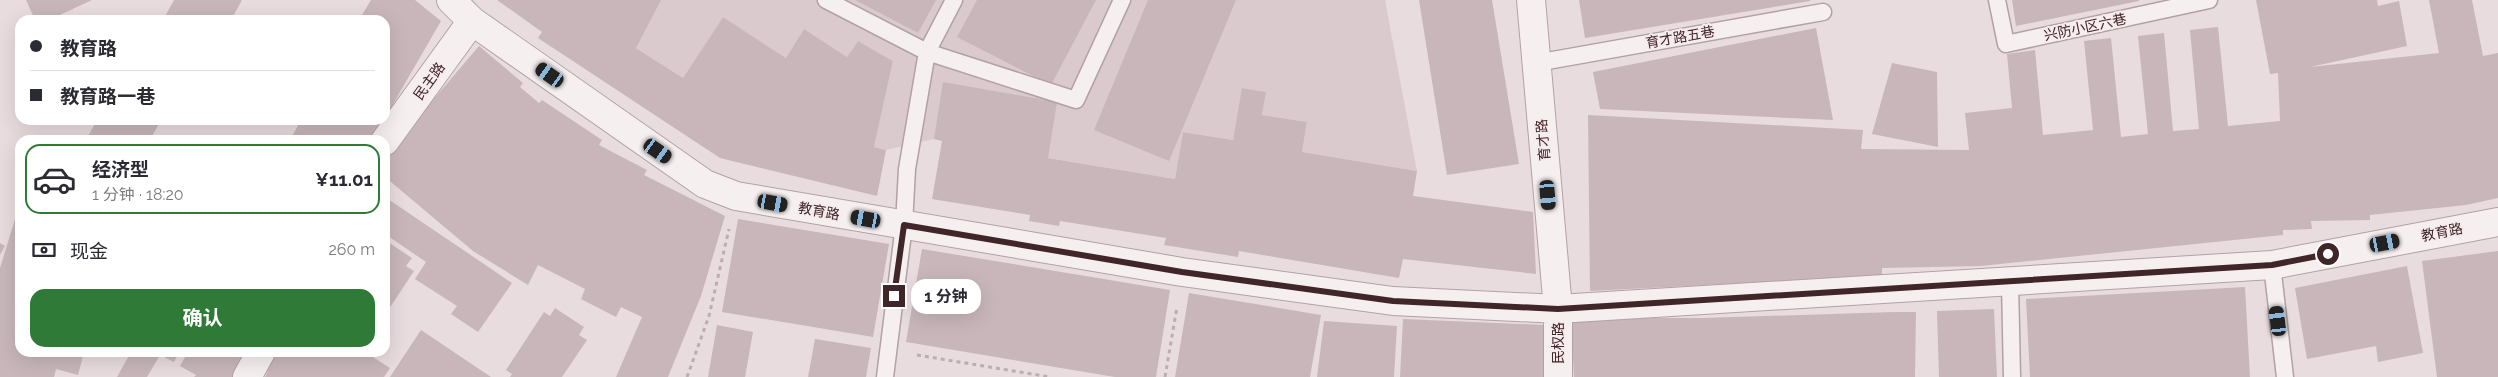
<!DOCTYPE html>
<html lang="zh">
<head>
<meta charset="utf-8">
<style>
	body { margin:0; font-family:Raleway,"Noto Sans SC",sans-serif; background:#f7f7f7; color:#2b2b33; height:100vh; display:flex; flex-direction:column; font-size:19px; white-space:nowrap }
	* { box-sizing:border-box; margin:0 }
	p { font-size:16px; color:#7c7c81 }
	.icon { flex:none; width:28px; height:28px; fill:none; stroke:currentColor; stroke-width:2; stroke-linecap:round; stroke-linejoin:round }
	.map { position:relative; flex:1; overflow:hidden }
	.side { position:absolute; left:15px; top:135px; width:375px; height:222px; display:flex; flex-direction:column; background:#fff; border-radius:15px; box-shadow:0 5px 20px #0002 }
	.side>* { flex:none }
	.guide { position:absolute; left:15px; top:15px; width:375px; height:110px; border-radius:15px; box-shadow:0 5px 20px #0002; display:grid; align-content:center; height:110px; padding:0 15px; background:#fff }
	.end { position:absolute; width:22px; height:22px; margin:-11px; border:6px solid #402529; background:#fff; box-shadow:0 0 0 2px #fff }
	.from { border-radius:50% }
	.bubble { position:absolute; height:35px; border-radius:15px; background:#fff; box-shadow:0 5px 20px #0002; font-size:16px; font-weight:700; line-height:35px; text-align:center }
	.car { position:absolute; width:15px; height:30px; margin:-15px -8px; border-radius:6px; box-shadow:0 0 4px 1px #0007; background:linear-gradient(#222 24%,#8ab4d8 0 40%,#222 0 76%,#8ab4d8 0 86%,#222 0) }
	.guide b { display:flex; align-items:center; gap:18px; height:48px; font-size:19px }
	.guide b+b { border-top:1px solid #e1e1e2 }
	.guide i { width:12px; height:12px; background:#2b2b33 }
	ul { padding:9px 0 0; list-style:none }
	li { display:flex; align-items:center; gap:15px; height:70px; margin:0 10px 8px; padding:0 5px; border:2px solid transparent; border-radius:15px }
	li div { flex:1 }
	li b { display:block; font-size:19px }
	li em { font-style:normal; font-weight:700 }
	li.on { border-color:#307a37 }
	li>.icon { width:45px; height:45px; stroke-width:1.5 }
	.pay { display:flex; align-items:center; gap:12px; height:55px; padding:0 15px; font-size:19px }
	.pay p { margin-inline-start:auto }
	.action { display:flex; gap:10px; margin-top:auto; padding:10px 15px }
	.action a { flex:1; height:58px; border-radius:15px; background:#307a37; color:#fff; font-size:20px; font-weight:700; line-height:58px; text-align:center }
	.map>svg:first-child { display:block }
	.built { fill:#dacacd }
	.building { fill:#c8b6ba }
	.lines { fill:none; stroke-linecap:round; stroke-linejoin:round }
	.service-casing { stroke:#b2a1a5; stroke-width:19 }
	.minor-casing { stroke:#b2a1a5; stroke-width:30 }
	.path { stroke:#bcaeb0; stroke-width:3; stroke-dasharray:4 4; stroke-linecap:butt }
	.service { stroke:#f6eff0; stroke-width:16 }
	.minor { stroke:#f6eff0; stroke-width:28 }
	.route { stroke:#402529; stroke-width:6 }
	.labels { text-anchor:middle; dominant-baseline:central; stroke-width:4; stroke-linejoin:round; paint-order:stroke }
	.street-label { font-size:14px; fill:#402529; stroke:#f6ecee }
</style>
</head>
<body>
<div class="map">
<svg width="2498" height="377" viewBox="0 0 2498 377">
	<rect width="100%" height="100%" fill="#e8dcdf"/>
	<path class="built" d="M 562,0 L 1385,0 L 1417,171 L 1302,152 L 1307,122 L 1262,115 L 1266,92 L 1243,88 L 1233,140 L 1183,132 L 1175,179 L 934,139 L 886,150 L 874,147 L 893,61 L 858,41 L 847,57 L 804,29 L 786,58 L 723,17 L 683,78 Z"/>
	<path class="building" d="M 26,0 L 92,0 L 49,20 L 35,20 Z
		M 174,0 L 242,0 L 231,20 L 163,20 Z
		M 371,0 L 415,0 L 441,21 L 385,118 L 385,20 L 359,20 Z
		M 497,0 L 661,0 L 636,48 L 683,78 L 723,17 L 786,58 L 804,29 L 847,57 L 858,41 L 893,61 L 874,147 L 886,150 L 877,196 L 720,158 L 538,38 L 542,32 Z
		M 855,0 L 936,0 L 918,33 Z
		M 977,0 L 1096,0 L 1051,85 L 957,37 Z
		M 1148,0 L 1236,0 L 1169,161 L 1094,130 Z
		M 1419,0 L 1492,0 L 1519,164 L 1447,175 Z
		M 1579,0 L 1810,0 L 1810,1 L 1585,38 Z
		M 2012,0 L 2139,0 L 2139,1 L 2016,26 Z
		M 2256,0 L 2377,0 L 2378,6 L 2399,1 L 2407,46 L 2310,67 L 2439,53 L 2429,0 L 2472,0 L 2483,56 L 2498,53 L 2498,198 L 2466,205 L 2370,215 L 2370,220 L 2311,221 L 2312,229 L 2283,230 L 2283,235 L 1981,266 L 1882,268 L 1882,276 L 1590,291 L 1588,115 L 1863,130 L 1861,149 L 1969,150 L 1965,113 L 2012,108 L 2007,54 L 2035,50 L 2043,135 L 2093,130 L 2084,41 L 2111,38 L 2121,137 L 2148,134 L 2138,36 L 2164,33 L 2173,131 L 2199,129 L 2190,30 L 2218,27 L 2228,126 L 2280,121 L 2278,73 L 2270,74 Z
		M 1816,28 L 1833,120 L 1600,109 L 1593,72 Z
		M 479,46 L 523,83 L 520,87 L 539,103 L 542,100 L 602,140 L 599,145 L 647,170 L 644,175 L 725,216 L 701,296 L 668,377 L 616,377 L 642,317 L 621,307 L 616,317 L 581,299 L 585,289 L 538,265 L 528,285 L 473,251 L 385,177 L 385,156 Z
		M 1892,63 L 1937,72 L 1938,147 L 1872,134 Z
		M 943,82 L 1057,102 L 1048,158 L 1175,179 L 1183,132 L 1233,140 L 1242,88 L 1266,92 L 1262,115 L 1307,122 L 1302,152 L 1417,171 L 1413,196 L 1533,212 L 1536,274 L 1403,259 L 1399,278 L 1239,251 L 1238,257 L 1164,245 L 1166,238 L 1060,221 L 1059,226 L 1029,221 L 1030,215 L 932,199 L 942,141 L 934,139 Z
		M 97,120 L 161,120 L 150,140 L 95,140 L 88,136 Z
		M 301,120 L 384,120 L 372,140 L 290,140 Z
		M 385,197 L 512,283 L 478,332 L 451,314 L 457,306 L 415,279 L 426,262 L 385,234 Z
		M 20,203 L 20,352 L 84,352 L 78,375 L 56,369 L 54,377 L 0,377 L 0,268 Z
		M 738,219 L 889,244 L 873,337 L 722,312 Z
		M 385,240 L 412,258 L 406,266 L 414,271 L 385,315 Z
		M 0,243 L 5,246 L 0,255 Z
		M 922,249 L 1170,290 L 1156,377 L 1115,377 L 906,342 Z
		M 2498,251 L 2498,377 L 2437,377 L 2422,261 Z
		M 2407,266 L 2423,353 L 2378,362 L 2376,346 L 2307,359 L 2295,288 Z
		M 2245,287 L 2250,377 L 2030,377 L 2026,299 Z
		M 1189,293 L 1321,315 L 1310,377 L 1175,377 Z
		M 555,308 L 584,327 L 579,335 L 587,340 L 562,377 L 510,377 L 512,374 L 506,370 L 544,312 L 550,316 Z
		M 1994,309 L 1997,377 L 1939,377 L 1937,311 Z
		M 1894,312 L 1916,312 L 1915,377 L 1574,377 L 1571,318 L 1703,318 Z
		M 1403,319 L 1545,325 L 1543,377 L 1400,377 Z
		M 1324,321 L 1397,326 L 1394,377 L 1317,377 Z
		M 717,325 L 753,332 L 745,377 L 708,377 Z
		M 421,330 L 491,377 L 390,377 Z
		M 815,339 L 871,348 L 866,377 L 808,377 Z
		M 131,352 L 179,352 L 174,362 L 160,355 L 147,377 L 117,377 Z
		M 188,352 L 253,352 L 239,377 L 194,377 L 196,375 L 180,366 Z
		M 271,352 L 365,352 L 390,368 L 384,377 L 265,377 L 268,371 L 262,367 Z"/>
	<g class="lines">
		<defs>
			<path id="service" d="M 826,0 L 927,52 L 1076,100 L 1122,0
				M 1997,0 L 2006,44 L 2209,0
				M 1536,63 L 1823,12
				M 2272,265 L 2285,377
				M 2010,282 L 2012,377
				M 885,377 L 904,225 L 907,169 L 927,52 L 954,0"/>
			<path id="minor" d="M 451,0 L 472,21 L 705,184 L 736,196 L 1182,272 L 1393,301 L 1558,309 L 2272,265 L 2498,222
				M 1531,0 L 1558,309 L 1558,377
				M 385,141 L 472,21
				M 247,377 L 261,352"/>
		</defs>
		<use href="#service" class="service-casing"/>
		<use href="#minor" class="minor-casing"/>
		<path class="path" d="M 917,355 L 1050,377
			M 687,377 L 709,316 L 729,229
			M 1165,377 L 1177,307"/>
		<use href="#service" class="service"/>
		<use href="#minor" class="minor"/>
	</g>
	<g class="lines">
		<path class="route" d="M 894,296 L 904,225 L 1182,272 L 1393,301 L 1558,309 L 2272,265 L 2328,254"/>
	</g>
	<g class="labels">
		<g class="street-label">
			<text transform="translate(2085 27) rotate(-12)">兴防小区六巷</text>
			<text transform="translate(1680 37) rotate(-10)">育才路五巷</text>
			<text transform="translate(429 81) rotate(-54)">民主路</text>
			<text transform="translate(1543 140) rotate(-95)">育才路</text>
			<text transform="translate(819 211) rotate(10)">教育路</text>
			<text transform="translate(2442 232) rotate(-11)">教育路</text>
			<text transform="translate(1558 343) rotate(-90)">民权路</text>
		</g>
	</g>
</svg>
<i class="end from" style="left:2328px;top:254px"></i>
<i class="end" style="left:894px;top:296px"></i>
<div class="bubble" style="left:911px;top:279px;width:70px">1 分钟</div>
<i class="car" style="left:550px;top:75px;rotate:305deg"></i>
<i class="car" style="left:658px;top:151px;rotate:125deg"></i>
<i class="car" style="left:1548px;top:195px;rotate:175deg"></i>
<i class="car" style="left:773px;top:203px;rotate:100deg"></i>
<i class="car" style="left:866px;top:219px;rotate:280deg"></i>
<i class="car" style="left:2385px;top:243px;rotate:79deg"></i>
<i class="car" style="left:2278px;top:321px;rotate:353deg"></i>
<div class="guide">
<b><i class="from"></i>教育路</b>
<b><i></i>教育路一巷</b>
</div>
<section class="side">
<ul>
<li class="on"><svg class="icon" aria-label="car" viewBox="0 0 24 24"><path d="M5 17H2v-5l4-1 3-4h7l3 4 3 1v5h-3M9 17h6M6 11h13"/><circle cx="7" cy="17" r="2"/><circle cx="17" cy="17" r="2"/></svg><div><b>经济型</b><p>1 分钟 · 18:20</p></div><em>¥11.01</em></li>
</ul>
<div class="pay"><svg class="icon" aria-label="cash" viewBox="0 0 24 24"><path d="M3 7h18v10H3z"/><circle cx="12" cy="12" r="2"/></svg>现金<p>260 m</p></div>
<div class="action"><a>确认</a></div>
</section>
</div>
</body>
</html>
